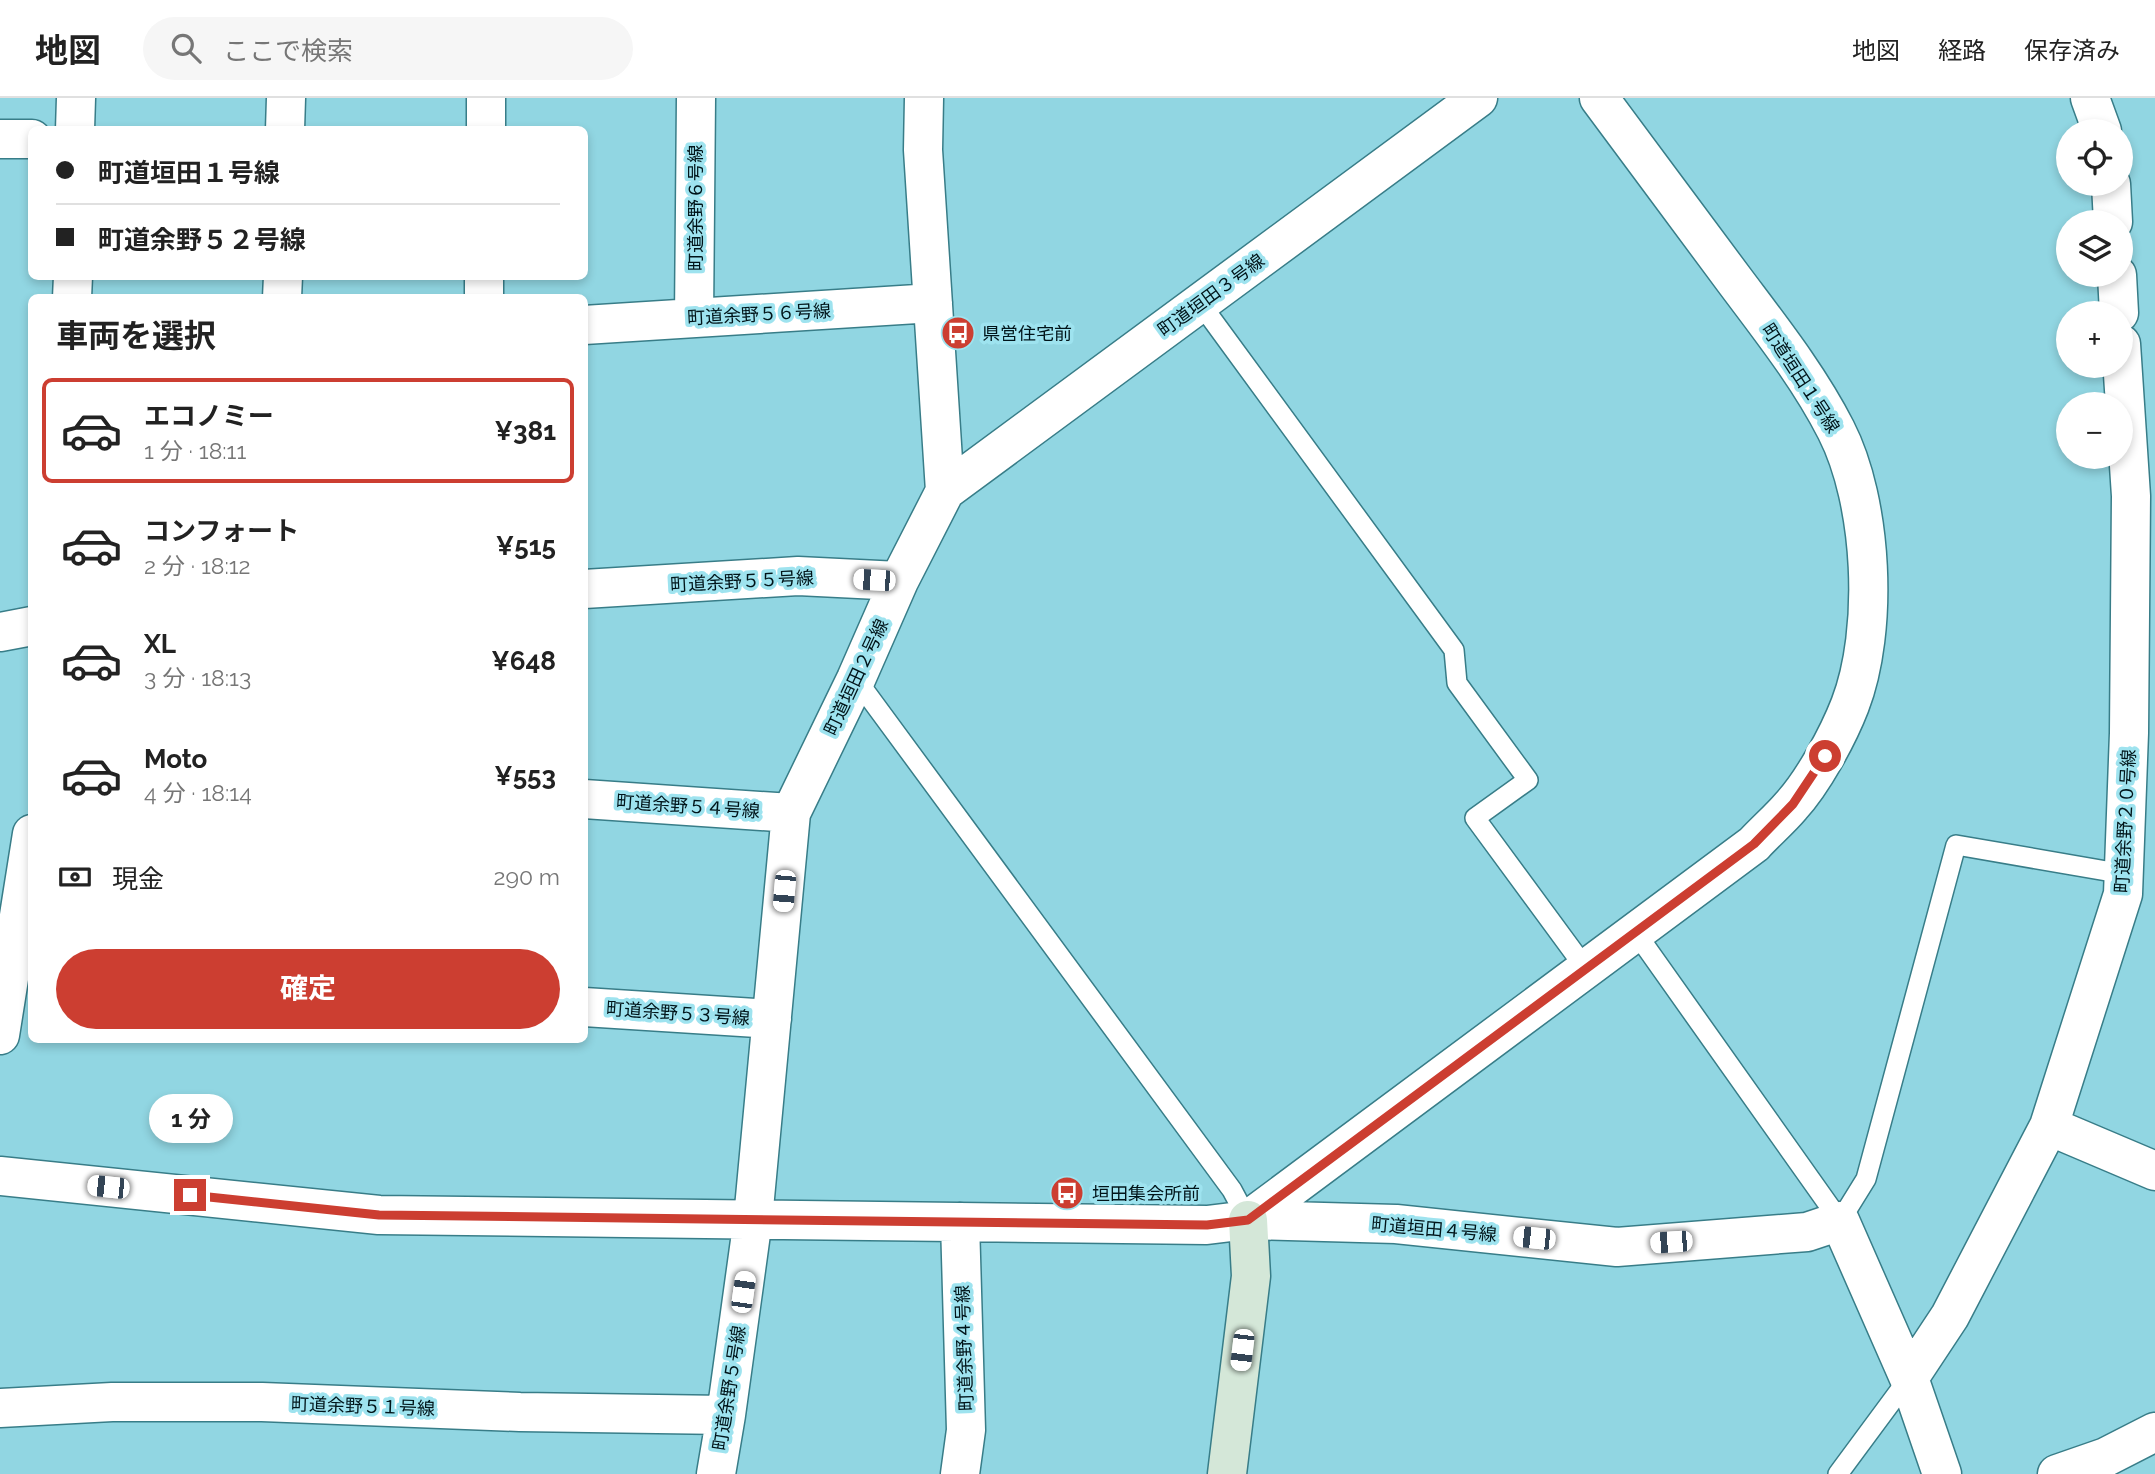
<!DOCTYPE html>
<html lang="ja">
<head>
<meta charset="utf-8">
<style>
	body { margin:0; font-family:Raleway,"Noto Sans JP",sans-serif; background:#f6f6f6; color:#222; height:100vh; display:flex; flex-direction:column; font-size:26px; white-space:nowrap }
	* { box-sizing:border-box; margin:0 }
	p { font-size:23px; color:#767676 }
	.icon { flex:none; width:38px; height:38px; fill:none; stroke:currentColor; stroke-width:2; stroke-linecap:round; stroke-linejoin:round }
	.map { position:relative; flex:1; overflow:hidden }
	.sheet { position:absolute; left:28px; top:196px; width:560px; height:749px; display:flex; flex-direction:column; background:#fff; border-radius:10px; box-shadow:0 4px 10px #0003 }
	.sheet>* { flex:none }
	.banner { position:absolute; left:28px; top:28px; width:560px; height:154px; border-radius:10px; box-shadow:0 4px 10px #0003; display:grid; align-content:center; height:154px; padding:0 28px; background:#fff }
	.controls { position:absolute; left:2056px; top:21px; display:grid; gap:14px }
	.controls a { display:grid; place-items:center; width:77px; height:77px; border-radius:50%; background:#fff; box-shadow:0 4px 10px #0003; font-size:35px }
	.end { position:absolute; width:32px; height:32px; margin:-16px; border:9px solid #cc3e31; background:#fff; box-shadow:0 0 0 4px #fff }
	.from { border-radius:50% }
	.bubble { position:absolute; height:49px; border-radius:24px; background:#fff; box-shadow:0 4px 10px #0003; font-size:23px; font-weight:700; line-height:49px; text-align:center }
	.car { position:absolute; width:21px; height:42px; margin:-21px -10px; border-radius:9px; box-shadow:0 0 5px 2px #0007; background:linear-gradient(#fff 24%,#345 0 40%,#fff 0 76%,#345 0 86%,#fff 0) }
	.banner b { display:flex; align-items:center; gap:24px; height:66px; font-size:26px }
	.banner b+b { border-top:2px solid #e0e0e0 }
	.banner i { width:18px; height:18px; background:#222 }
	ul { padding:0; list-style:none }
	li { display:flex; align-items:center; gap:21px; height:105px; margin:0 14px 10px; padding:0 14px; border:4px solid transparent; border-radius:10px }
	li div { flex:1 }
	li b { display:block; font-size:26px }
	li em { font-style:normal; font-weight:700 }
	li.selected { border-color:#cc3e31 }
	li>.icon { width:63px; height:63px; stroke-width:1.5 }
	h2 { padding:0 28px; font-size:32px; line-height:84px }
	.pay { display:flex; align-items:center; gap:18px; height:77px; padding:0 28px; font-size:26px }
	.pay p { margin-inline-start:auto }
	.primary-button { display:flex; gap:14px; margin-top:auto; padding:14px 28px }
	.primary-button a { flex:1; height:80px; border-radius:42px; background:#cc3e31; color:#fff; font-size:28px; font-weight:700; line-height:80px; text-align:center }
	header { display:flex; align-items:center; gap:42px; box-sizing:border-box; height:98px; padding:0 35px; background:#fff; border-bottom:2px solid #e0e0e0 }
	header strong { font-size:33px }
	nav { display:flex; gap:38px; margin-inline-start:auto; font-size:24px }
	.search { width:490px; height:63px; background:#f6f6f6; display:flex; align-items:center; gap:18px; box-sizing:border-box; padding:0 24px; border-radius:38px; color:#767676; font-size:26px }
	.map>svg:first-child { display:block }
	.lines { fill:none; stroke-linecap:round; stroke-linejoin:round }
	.lane-casing { stroke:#387d88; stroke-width:22 }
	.street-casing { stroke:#387d88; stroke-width:41 }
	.secondary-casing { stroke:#387d88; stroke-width:41 }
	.lane { stroke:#fff; stroke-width:19 }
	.street { stroke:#fff; stroke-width:38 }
	.secondary { stroke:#d4e7d8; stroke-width:38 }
	.route { stroke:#cc3e31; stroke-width:9 }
	.labels { text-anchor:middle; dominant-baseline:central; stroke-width:7; stroke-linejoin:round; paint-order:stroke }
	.street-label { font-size:18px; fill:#001419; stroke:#9ee3ef }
	.poi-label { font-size:18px; fill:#001419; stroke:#9ee3ef; text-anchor:start }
</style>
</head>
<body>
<header>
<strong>地図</strong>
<div class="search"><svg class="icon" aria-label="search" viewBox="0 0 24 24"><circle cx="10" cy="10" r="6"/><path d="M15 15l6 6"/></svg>ここで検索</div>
<nav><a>地図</a><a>経路</a><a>保存済み</a></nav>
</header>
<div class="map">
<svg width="2155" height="1376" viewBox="0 0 2155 1376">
	<rect width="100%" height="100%" fill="#91d6e2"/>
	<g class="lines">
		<defs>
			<path id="lane" d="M 1200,205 L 1454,552 L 1457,585 L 1528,682 L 1475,720 L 1586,871
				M 856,581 L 1232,1092 L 1248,1122
				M 1636,835 L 1840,1123 L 1866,1081 L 1956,747 L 2124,776
				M 1838,1376 L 1909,1280"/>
			<path id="street" d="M 2090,0 L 2102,33
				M 75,32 L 76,0
				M 285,32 L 286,0
				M 486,32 L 486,0
				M 0,41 L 32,41
				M 2111,86 L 2113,124
				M 2117,177 L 2119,215
				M 72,200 L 73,178
				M 282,200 L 283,178
				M 484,200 L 484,178
				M 694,220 L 696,0
				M 584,227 L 933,205
				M 945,393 L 1478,0
				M 584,491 L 798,478 L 899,483
				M 0,534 L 32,528
				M 584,701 L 791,715
				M 584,909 L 772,921
				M 0,937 L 32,736
				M 2049,1028 L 2155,1073
				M 0,1078 L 379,1117 L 1207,1127 L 1248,1122 L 1396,1126 L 1617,1149 L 1807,1134 L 1840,1123 L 1909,1280 L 1942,1376
				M 1248,1122 L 1754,746 C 1766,733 1780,721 1791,708 C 1813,684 1838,638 1850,607 C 1879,532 1873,404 1836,332 C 1809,279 1771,231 1735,183 C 1690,122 1644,61 1599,0
				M 1909,1280 L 1950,1218 L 2049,1028 L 2123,796 L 2129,635 L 2131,398 L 2121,246
				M 0,1310 L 112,1304 L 262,1304 L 520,1314 L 726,1317
				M 716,1376 L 726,1317 L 753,1121 L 791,715 L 856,581 L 899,483 L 945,393 L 923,52 L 924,0
				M 960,1376 L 966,1332 L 960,1124
				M 2057,1376 L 2106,1359 L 2155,1334"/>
			<path id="secondary" d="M 1227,1376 L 1251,1178 L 1248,1122"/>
		</defs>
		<use href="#lane" class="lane-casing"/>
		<use href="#street" class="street-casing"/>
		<use href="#secondary" class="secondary-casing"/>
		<use href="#lane" class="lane"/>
		<use href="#street" class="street"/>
		<use href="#secondary" class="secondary"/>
	</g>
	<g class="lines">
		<path class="route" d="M 190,1097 L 379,1117 L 1207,1127 L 1248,1122 L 1754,746 L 1793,706 L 1825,658"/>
	</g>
	<defs>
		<symbol id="bus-disc" viewBox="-11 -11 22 22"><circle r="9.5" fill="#cc3e31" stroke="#9ee3ef"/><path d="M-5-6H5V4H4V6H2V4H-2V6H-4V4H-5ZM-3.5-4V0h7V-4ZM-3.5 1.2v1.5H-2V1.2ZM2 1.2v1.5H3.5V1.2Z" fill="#fff"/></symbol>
	</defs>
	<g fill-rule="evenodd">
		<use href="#bus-disc" x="939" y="216" width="38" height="38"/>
		<use href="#bus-disc" x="1048" y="1076" width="38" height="38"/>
	</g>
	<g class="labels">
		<g class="street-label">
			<text transform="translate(695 110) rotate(-90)">町道余野６号線</text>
			<text transform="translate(1211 197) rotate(-36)">町道垣田３号線</text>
			<text transform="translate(759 216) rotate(-3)">町道余野５６号線</text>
			<text transform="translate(1801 280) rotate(57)">町道垣田１号線</text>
			<text transform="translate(742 483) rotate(-3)">町道余野５５号線</text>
			<text transform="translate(856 579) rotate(-65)">町道垣田２号線</text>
			<text transform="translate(688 708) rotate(4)">町道余野５４号線</text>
			<text transform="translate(2125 723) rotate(-87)">町道余野２０号線</text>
			<text transform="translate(678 915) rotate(4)">町道余野５３号線</text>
			<text transform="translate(1434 1131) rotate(5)">町道垣田４号線</text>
			<text transform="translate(964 1250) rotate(-92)">町道余野４号線</text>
			<text transform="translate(729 1290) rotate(-81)">町道余野５号線</text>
			<text transform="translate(363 1308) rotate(2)">町道余野５１号線</text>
		</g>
		<g class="poi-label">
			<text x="982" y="235">県営住宅前</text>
			<text x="1092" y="1095">垣田集会所前</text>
		</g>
	</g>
</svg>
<div class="controls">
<a><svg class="icon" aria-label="locate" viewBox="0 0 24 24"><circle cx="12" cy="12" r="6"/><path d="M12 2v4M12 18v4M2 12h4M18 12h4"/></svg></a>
<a><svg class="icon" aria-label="layers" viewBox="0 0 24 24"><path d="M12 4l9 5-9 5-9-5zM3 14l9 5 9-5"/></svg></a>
<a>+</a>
<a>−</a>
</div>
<i class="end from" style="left:1825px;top:658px"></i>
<i class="end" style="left:190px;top:1097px"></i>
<div class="bubble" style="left:149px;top:996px;width:84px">1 分</div>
<i class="car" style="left:874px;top:482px;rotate:273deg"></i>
<i class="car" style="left:784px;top:793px;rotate:185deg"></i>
<i class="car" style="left:108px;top:1089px;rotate:276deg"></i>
<i class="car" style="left:1534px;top:1140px;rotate:276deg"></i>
<i class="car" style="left:1671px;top:1144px;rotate:266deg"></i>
<i class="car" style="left:743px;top:1194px;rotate:8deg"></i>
<i class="car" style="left:1242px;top:1252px;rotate:187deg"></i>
<div class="banner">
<b><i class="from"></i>町道垣田１号線</b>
<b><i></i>町道余野５２号線</b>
</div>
<section class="sheet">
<h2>車両を選択</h2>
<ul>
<li class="selected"><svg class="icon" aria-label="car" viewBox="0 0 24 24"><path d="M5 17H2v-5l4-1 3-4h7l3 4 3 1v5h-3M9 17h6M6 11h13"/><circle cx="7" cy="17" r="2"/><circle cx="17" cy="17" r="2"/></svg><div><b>エコノミー</b><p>1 分 · 18:11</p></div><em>¥381</em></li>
<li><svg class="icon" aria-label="car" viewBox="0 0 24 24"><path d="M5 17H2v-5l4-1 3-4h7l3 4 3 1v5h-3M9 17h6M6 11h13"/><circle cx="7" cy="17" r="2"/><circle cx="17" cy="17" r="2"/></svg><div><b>コンフォート</b><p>2 分 · 18:12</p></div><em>¥515</em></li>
<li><svg class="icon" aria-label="car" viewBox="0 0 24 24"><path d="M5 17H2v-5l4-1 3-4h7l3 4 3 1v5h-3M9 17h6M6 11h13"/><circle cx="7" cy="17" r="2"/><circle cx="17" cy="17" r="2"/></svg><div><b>XL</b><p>3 分 · 18:13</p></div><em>¥648</em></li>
<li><svg class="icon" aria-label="car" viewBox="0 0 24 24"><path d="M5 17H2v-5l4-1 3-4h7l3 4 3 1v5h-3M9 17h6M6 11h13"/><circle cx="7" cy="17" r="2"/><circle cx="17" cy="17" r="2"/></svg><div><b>Moto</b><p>4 分 · 18:14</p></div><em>¥553</em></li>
</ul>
<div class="pay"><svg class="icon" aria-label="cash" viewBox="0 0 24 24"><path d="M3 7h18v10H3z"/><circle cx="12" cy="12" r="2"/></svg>現金<p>290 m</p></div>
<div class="primary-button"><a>確定</a></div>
</section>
</div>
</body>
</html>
